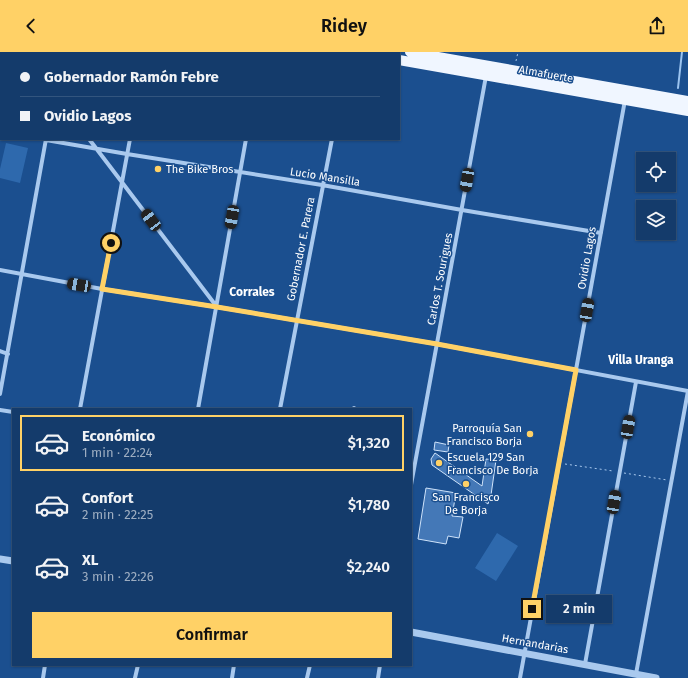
<!DOCTYPE html>
<html lang="es">
<head>
<meta charset="utf-8">
<style>
	body { margin:0; font-family:"Fira Sans",sans-serif; background:#1d4271; color:#f1f3f6; height:100vh; display:flex; flex-direction:column; font-size:15px; white-space:nowrap }
	* { box-sizing:border-box; margin:0 }
	p { font-size:13px; color:#9dadc1 }
	.icon { flex:none; width:22px; height:22px; fill:none; stroke:currentColor; stroke-width:2; stroke-linecap:round; stroke-linejoin:round }
	.map { position:relative; flex:1; overflow:hidden }
	.sheet { position:absolute; left:12px; top:356px; width:400px; height:258px; display:flex; flex-direction:column; background:#143b6b; border-radius:0px; box-shadow:0 1px 3px #0004,0 0 0 1px #33557e }
	.sheet>* { flex:none }
	.banner { position:absolute; left:0px; top:0px; width:400px; height:88px; box-shadow:0 1px 3px #0004,0 0 0 1px #33557e; display:grid; align-content:center; height:88px; padding:0 20px; background:#143b6b }
	.fabs { position:absolute; left:636px; top:100px; display:grid; gap:8px }
	.fabs a { display:grid; place-items:center; width:40px; height:40px; border-radius:0px; background:#143b6b; box-shadow:0 1px 3px #0004,0 0 0 1px #33557e; font-size:20px }
	.end { position:absolute; width:18px; height:18px; margin:-9px; border:5px solid #ffd166; background:#111; box-shadow:0 0 0 2px #111 }
	.from { border-radius:50% }
	.bubble { position:absolute; height:28px; border-radius:0px; background:#143b6b; box-shadow:0 1px 3px #0004,0 0 0 1px #33557e; font-size:13px; font-weight:600; line-height:28px; text-align:center }
	.car { position:absolute; width:12px; height:24px; margin:-12px -6px; border-radius:5px; box-shadow:0 0 3px 1px #0007; background:linear-gradient(#222 24%,#8ab4d8 0 40%,#222 0 76%,#8ab4d8 0 86%,#222 0) }
	.banner b { display:flex; align-items:center; gap:14px; height:38px; font-size:15px }
	.banner b+b { border-top:1px solid #33557e }
	.banner i { width:10px; height:10px; background:#f1f3f6 }
	ul { padding:7px 0 0; list-style:none }
	li { display:flex; align-items:center; gap:12px; height:56px; margin:0 8px 6px; padding:0 12px; border:2px solid transparent; border-radius:0px }
	li div { flex:1 }
	li b { display:block; font-size:15px }
	li em { font-style:normal; font-weight:600 }
	li.selected { border-color:#ffd166 }
	li>.icon { width:36px; height:36px; stroke-width:1.5 }
	.action { display:flex; gap:8px; margin-top:auto; padding:8px 20px }
	.action a { flex:1; height:46px; border-radius:0px; background:#ffd166; color:#111; font-size:16px; font-weight:600; line-height:46px; text-align:center }
	header { display:flex; justify-content:space-between; align-items:center; height:52px; padding:0 20px; background:#ffd166; color:#111; font-size:18px; font-weight:600 }
	.map>svg:first-child { display:block }
	.pitch { fill:#2e69ad }
	.lines { fill:none; stroke-linecap:round; stroke-linejoin:round }
	.stream { stroke:#9cc4f0; stroke-width:2 }
	.building { fill:#4478b7; stroke:#cfe3fa }
	.path { stroke:#a9c9ee; stroke-width:1; stroke-dasharray:2 3; stroke-linecap:butt }
	.minor { stroke:#a9c9ee; stroke-width:4 }
	.tertiary { stroke:#a9c9ee; stroke-width:7 }
	.primary { stroke:#f0f6ff; stroke-width:10 }
	.route { stroke:#ffd166; stroke-width:5 }
	.poi-dot { fill:#ffd166; stroke:#1b4f8f; stroke-width:1.5 }
	.labels { text-anchor:middle; dominant-baseline:central; stroke-width:3; stroke-linejoin:round; paint-order:stroke }
	.street-label { font-size:11px; fill:#fff; stroke:#1b4f8f }
	.poi-label { font-size:11px; fill:#fff; stroke:#1b4f8f; text-anchor:start }
	.neighbourhood-label { font-size:12px; font-weight:bold; fill:#fff; stroke:#1b4f8f }
</style>
</head>
<body>
<header><svg class="icon" aria-label="back" viewBox="0 0 24 24"><path d="M15 5l-7 7 7 7"/></svg>Ridey<svg class="icon" aria-label="share" viewBox="0 0 24 24"><path d="M12 15V3M7 8l5-5 5 5M5 13v7h14v-7"/></svg></header>
<div class="map">
<svg width="688" height="626" viewBox="0 0 688 626">
	<rect width="100%" height="100%" fill="#1b4f8f"/>
	<path class="pitch" d="M 6,91 L 28,96 L 20,131 L 0,126 L 0,117 Z
		M 497,481 L 518,494 L 496,529 L 475,516 Z"/>
	<g class="lines">
		<path class="stream" d="M 678,36 L 682,0"/>
	</g>
	<path class="building" d="M 435,390 L 449,393 L 448,400 L 434,398 Z
		M 435,401 L 482,434 L 486,407 L 496,408 L 491,443 L 488,452 L 432,413 L 431,407 Z
		M 426,436 L 456,441 L 452,464 L 463,465 L 459,486 L 448,484 L 446,492 L 418,487 Z"/>
	<g class="lines">
		<path class="path" d="M 516,9 L 518,0
			M 565,412 L 613,419
			M 624,421 L 667,428"/>
		<path class="minor" d="M 19,0 L 20,1
			M 63,1 L 63,0
			M 145,1 L 145,0
			M 261,1 L 261,0
			M 350,1 L 350,0
			M 89,87 L 217,255
			M 46,88 L 127,102 L 322,133 L 462,158 L 601,181
			M 0,218 L 102,237 L 217,255 L 437,292 L 688,339
			M 0,299 L 8,302
			M 0,342 L 46,87
			M 80,357 L 130,87
			M 198,357 L 246,87
			M 280,357 L 332,87
			M 354,357 L 354,356
			M 0,358 L 13,360
			M 411,433 L 486,24
			M 585,612 L 636,330
			M 636,622 L 688,339
			M 43,626 L 45,613
			M 135,626 L 138,613
			M 232,626 L 234,613
			M 307,626 L 310,613
			M 378,626 L 380,613
			M 520,626 L 625,48"/>
		<path class="tertiary" d="M 0,507 L 13,509
			M 411,580 L 656,626"/>
		<path class="primary" d="M 357,0 L 362,1
			M 410,0 L 688,49
			M 399,8 L 688,59"/>
	</g>
	<g class="lines">
		<path class="route" d="M 111,191 L 102,237 L 217,255 L 437,292 L 576,318 L 532,557"/>
	</g>
	<g class="poi-dot">
		<circle cx="158" cy="117" r="4"/>
		<circle cx="530" cy="382" r="4"/>
		<circle cx="439" cy="411" r="4"/>
		<circle cx="466" cy="432" r="4"/>
	</g>
	<g class="labels">
		<g class="street-label">
			<text transform="translate(546 22) rotate(10)">Almafuerte</text>
			<text transform="translate(325 125) rotate(9)">Lucio Mansilla</text>
			<text transform="translate(301 197) rotate(-79)">Gobernador E. Parera</text>
			<text transform="translate(587 206) rotate(-80)">Ovidio Lagos</text>
			<text transform="translate(440 227) rotate(-79)">Carlos T. Sourigues</text>
			<text transform="translate(535 592) rotate(10)">Hernandarias</text>
		</g>
		<g class="poi-label">
			<text x="166" y="117">The Bike Bros</text>
			<text x="522" y="376" text-anchor="end">Parroquía San<tspan x="522" dy="13">Francisco Borja</tspan></text>
			<text x="447" y="405">Escuela 129 San<tspan x="447" dy="13">Francisco De Borja</tspan></text>
			<text x="466" y="445" text-anchor="middle">San Francisco<tspan x="466" dy="13">De Borja</tspan></text>
		</g>
		<g class="neighbourhood-label">
			<text x="252" y="240">Corrales</text>
			<text x="641" y="308">Villa Uranga</text>
		</g>
	</g>
</svg>
<div class="fabs">
<a><svg class="icon" aria-label="locate" viewBox="0 0 24 24"><circle cx="12" cy="12" r="6"/><path d="M12 2v4M12 18v4M2 12h4M18 12h4"/></svg></a>
<a><svg class="icon" aria-label="layers" viewBox="0 0 24 24"><path d="M12 4l9 5-9 5-9-5zM3 14l9 5 9-5"/></svg></a>
</div>
<i class="end from" style="left:111px;top:191px"></i>
<i class="end" style="left:532px;top:557px"></i>
<div class="bubble" style="left:546px;top:543px;width:66px">2 min</div>
<i class="car" style="left:467px;top:128px;rotate:190deg"></i>
<i class="car" style="left:232px;top:165px;rotate:190deg"></i>
<i class="car" style="left:151px;top:168px;rotate:323deg"></i>
<i class="car" style="left:79px;top:233px;rotate:280deg"></i>
<i class="car" style="left:587px;top:258px;rotate:10deg"></i>
<i class="car" style="left:628px;top:375px;rotate:10deg"></i>
<i class="car" style="left:614px;top:450px;rotate:10deg"></i>
<div class="banner">
<b><i class="from"></i>Gobernador Ramón Febre</b>
<b><i></i>Ovidio Lagos</b>
</div>
<section class="sheet">
<ul>
<li class="selected"><svg class="icon" aria-label="car" viewBox="0 0 24 24"><path d="M5 17H2v-5l4-1 3-4h7l3 4 3 1v5h-3M9 17h6M6 11h13"/><circle cx="7" cy="17" r="2"/><circle cx="17" cy="17" r="2"/></svg><div><b>Económico</b><p>1 min · 22:24</p></div><em>$1,320</em></li>
<li><svg class="icon" aria-label="car" viewBox="0 0 24 24"><path d="M5 17H2v-5l4-1 3-4h7l3 4 3 1v5h-3M9 17h6M6 11h13"/><circle cx="7" cy="17" r="2"/><circle cx="17" cy="17" r="2"/></svg><div><b>Confort</b><p>2 min · 22:25</p></div><em>$1,780</em></li>
<li><svg class="icon" aria-label="car" viewBox="0 0 24 24"><path d="M5 17H2v-5l4-1 3-4h7l3 4 3 1v5h-3M9 17h6M6 11h13"/><circle cx="7" cy="17" r="2"/><circle cx="17" cy="17" r="2"/></svg><div><b>XL</b><p>3 min · 22:26</p></div><em>$2,240</em></li>
</ul>
<div class="action"><a>Confirmar</a></div>
</section>
</div>
</body>
</html>
